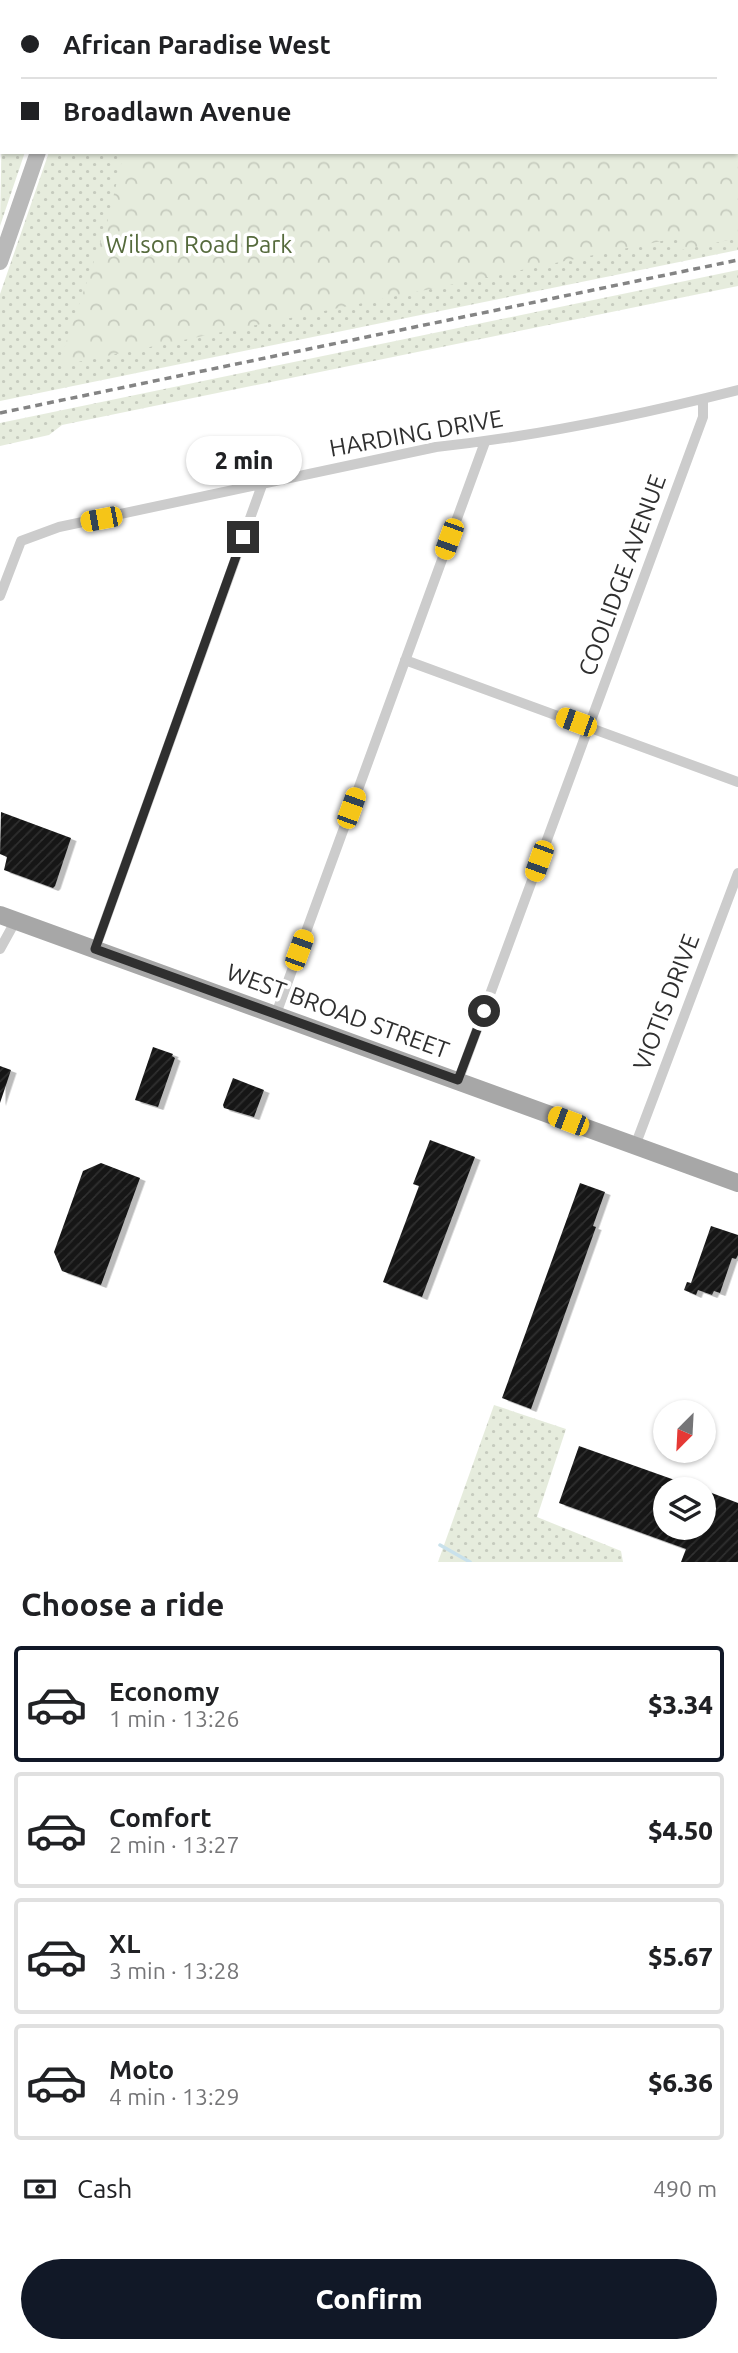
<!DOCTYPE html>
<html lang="en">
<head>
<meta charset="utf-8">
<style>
	body { margin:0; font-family:Ubuntu,sans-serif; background:#f6f6f6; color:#202124; height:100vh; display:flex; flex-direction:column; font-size:26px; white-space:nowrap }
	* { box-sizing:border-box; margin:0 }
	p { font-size:23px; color:#757577 }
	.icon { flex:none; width:38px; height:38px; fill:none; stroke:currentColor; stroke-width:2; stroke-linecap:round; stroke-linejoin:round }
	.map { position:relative; height:1562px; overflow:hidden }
	.drawer { display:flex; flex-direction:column; background:#fff; flex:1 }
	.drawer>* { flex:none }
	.top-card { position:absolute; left:0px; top:0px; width:738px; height:154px; box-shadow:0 2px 5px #0004; display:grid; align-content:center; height:154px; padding:0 21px; background:#fff }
	.needle { width:46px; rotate:204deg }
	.tools { position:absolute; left:653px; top:1400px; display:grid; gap:14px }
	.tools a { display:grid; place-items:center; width:63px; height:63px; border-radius:50%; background:#fff; box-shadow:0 2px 5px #0004; font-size:35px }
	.end { position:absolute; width:32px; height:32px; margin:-16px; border:9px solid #2f2f2f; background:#fff; box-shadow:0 0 0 4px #fff }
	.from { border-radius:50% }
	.bubble { position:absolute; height:49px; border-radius:24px; background:#fff; box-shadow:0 2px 5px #0004; font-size:23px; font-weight:800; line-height:49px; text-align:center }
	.car { position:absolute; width:21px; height:42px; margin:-21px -10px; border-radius:9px; box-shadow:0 0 5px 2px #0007; background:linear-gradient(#f5c518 24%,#345 0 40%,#f5c518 0 76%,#345 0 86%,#f5c518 0) }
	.top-card b { display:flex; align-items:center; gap:24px; height:66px; font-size:26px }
	.top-card b+b { border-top:2px solid #e0e0e0 }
	.top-card i { width:18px; height:18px; background:#202124 }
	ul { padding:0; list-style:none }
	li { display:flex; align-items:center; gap:21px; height:116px; margin:0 14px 10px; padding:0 7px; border:4px solid #e0e0e0; border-radius:7px }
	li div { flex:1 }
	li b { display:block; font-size:26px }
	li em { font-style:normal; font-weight:800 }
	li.active { border-color:#111827 }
	li>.icon { width:63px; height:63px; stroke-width:1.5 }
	h2 { padding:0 21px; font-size:32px; line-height:84px }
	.pay { display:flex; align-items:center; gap:18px; height:77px; padding:0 21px; font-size:26px }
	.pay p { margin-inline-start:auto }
	.action { display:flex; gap:14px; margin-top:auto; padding:14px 21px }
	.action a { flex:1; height:80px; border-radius:42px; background:#111827; color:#fff; font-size:28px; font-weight:800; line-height:80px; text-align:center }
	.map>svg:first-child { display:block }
	.grass { fill:url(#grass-dots) }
	.park { fill:url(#park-crowns) }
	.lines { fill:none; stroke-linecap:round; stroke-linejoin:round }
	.stream { stroke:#c9e1eb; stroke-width:3.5 }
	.building { fill:url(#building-hatch); filter:url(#shadow) }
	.street { stroke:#ccc; stroke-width:10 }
	.secondary { stroke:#b9b9b9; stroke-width:16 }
	.primary { stroke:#a7a7a7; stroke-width:18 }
	.rail { stroke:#848484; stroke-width:3.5; stroke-dasharray:7 5; stroke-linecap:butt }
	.route { stroke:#2f2f2f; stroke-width:9 }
	.labels { text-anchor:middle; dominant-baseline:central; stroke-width:7; stroke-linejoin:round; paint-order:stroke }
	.park-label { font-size:24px; fill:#556a3c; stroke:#fff }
	.street-label { font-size:24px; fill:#2f2f2f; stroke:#fff }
</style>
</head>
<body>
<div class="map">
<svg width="738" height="1562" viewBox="0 0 738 1562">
	<defs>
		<pattern id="grass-dots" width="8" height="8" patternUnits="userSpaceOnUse" patternTransform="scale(1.75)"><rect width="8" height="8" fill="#e6ecdd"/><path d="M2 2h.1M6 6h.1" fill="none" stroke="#c6cbbe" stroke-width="1.8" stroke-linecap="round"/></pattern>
		<pattern id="park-crowns" width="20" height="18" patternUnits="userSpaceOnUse" patternTransform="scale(1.75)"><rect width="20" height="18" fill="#e6ecdd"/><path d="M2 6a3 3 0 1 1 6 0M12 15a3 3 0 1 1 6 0" fill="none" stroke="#c6cbbe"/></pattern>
		<pattern id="building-hatch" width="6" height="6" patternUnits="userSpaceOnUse" patternTransform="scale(1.75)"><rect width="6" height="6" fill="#161616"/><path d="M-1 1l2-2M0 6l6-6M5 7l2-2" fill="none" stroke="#303030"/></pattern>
		<filter id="shadow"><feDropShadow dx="5.5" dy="3" stdDeviation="0" flood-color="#0004"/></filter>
	</defs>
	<rect width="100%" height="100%" fill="#fff"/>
	<path class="grass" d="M 101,0 L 738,0 L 738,250 L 0,401 L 0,294 L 49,152 L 737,152 L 737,2 L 101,2 Z
		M 2,117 L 2,152 L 25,152 L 0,226 Z
		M 738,270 L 738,286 L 62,425 L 49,435 L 0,446 L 0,423 Z
		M 494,1405 L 566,1429 L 537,1517 L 621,1551 L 623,1562 L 438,1562 Z"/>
	<path class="park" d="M 163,0 L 738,0 L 738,238 L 677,251 L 681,237 L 58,366 L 107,223 L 124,152 L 737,152 L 737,2 L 163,2 Z"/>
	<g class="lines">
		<path class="stream" d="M 440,1545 L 470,1562"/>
	</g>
	<path class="building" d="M 1,812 L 71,838 L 55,886 L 53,888 L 4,870 L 7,857 L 0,854 Z
		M 153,1047 L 173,1054 L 172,1056 L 175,1058 L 158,1107 L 135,1100 Z
		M 0,1066 L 11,1070 L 0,1103 Z
		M 233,1078 L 264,1090 L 254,1117 L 224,1108 L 223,1105 Z
		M 430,1140 L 475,1157 L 422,1297 L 383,1282 L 419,1186 L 413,1184 Z
		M 101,1163 L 140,1178 L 101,1285 L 62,1271 L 54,1252 L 83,1171 Z
		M 580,1183 L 605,1192 L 593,1226 L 596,1227 L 531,1409 L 502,1398 Z
		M 711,1226 L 738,1235 L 738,1255 L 736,1259 L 732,1258 L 720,1293 L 714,1291 L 712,1295 L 698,1290 L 696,1295 L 684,1290 L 687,1282 L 691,1283 Z
		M 579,1446 L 700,1489 L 665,1489 L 665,1528 L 704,1528 L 704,1490 L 738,1503 L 738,1562 L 681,1562 L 686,1549 L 559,1503 Z"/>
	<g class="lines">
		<path class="street" d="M 23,2 L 23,0
			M 0,10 L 2,11
			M 0,57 L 2,52
			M 0,596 L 21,541 L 59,527 L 436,447 C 538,436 639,415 738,390
			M 405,660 L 738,782
			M 0,949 L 16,920
			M 95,949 L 262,485
			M 276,1014 L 485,442
			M 458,1081 L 703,417 L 703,399
			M 635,1146 L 738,873"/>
		<path class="secondary" d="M 89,2 L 90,0
			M 0,262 L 38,152"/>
		<path class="primary" d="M 0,915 L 738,1183"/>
		<path class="rail" d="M 0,413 L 738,260"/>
	</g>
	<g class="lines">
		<path class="route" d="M 243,537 L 95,949 L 458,1080 L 484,1011"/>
	</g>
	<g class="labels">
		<g class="park-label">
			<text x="199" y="244">Wilson Road Park</text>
		</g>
		<g class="street-label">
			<text transform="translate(416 433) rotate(-10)">HARDING DRIVE</text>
			<text transform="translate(622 575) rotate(-70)">COOLIDGE AVENUE</text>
			<text transform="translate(666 1002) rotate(-69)">VIOTIS DRIVE</text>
			<text transform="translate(338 1011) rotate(20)">WEST BROAD STREET</text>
		</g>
	</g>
</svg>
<div class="tools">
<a><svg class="needle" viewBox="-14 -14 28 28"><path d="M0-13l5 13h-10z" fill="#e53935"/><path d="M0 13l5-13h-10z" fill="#757577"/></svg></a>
<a><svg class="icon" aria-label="layers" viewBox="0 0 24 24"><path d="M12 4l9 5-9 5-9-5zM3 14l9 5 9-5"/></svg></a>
</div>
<i class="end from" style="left:484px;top:1011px"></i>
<i class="end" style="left:243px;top:537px"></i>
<div class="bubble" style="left:186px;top:436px;width:116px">2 min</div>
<i class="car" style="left:101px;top:519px;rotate:259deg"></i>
<i class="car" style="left:449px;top:539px;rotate:200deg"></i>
<i class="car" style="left:576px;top:722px;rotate:290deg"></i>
<i class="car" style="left:351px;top:808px;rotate:20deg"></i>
<i class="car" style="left:539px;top:861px;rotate:200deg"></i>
<i class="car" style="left:299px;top:950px;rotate:20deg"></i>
<i class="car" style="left:568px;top:1121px;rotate:291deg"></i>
<div class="top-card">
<b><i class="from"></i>African Paradise West</b>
<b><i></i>Broadlawn Avenue</b>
</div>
</div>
<section class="drawer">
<h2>Choose a ride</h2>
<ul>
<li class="active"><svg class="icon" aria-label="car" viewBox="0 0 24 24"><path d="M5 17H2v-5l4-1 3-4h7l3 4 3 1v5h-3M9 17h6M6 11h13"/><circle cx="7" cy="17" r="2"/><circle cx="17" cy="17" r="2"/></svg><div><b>Economy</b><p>1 min · 13:26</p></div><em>$3.34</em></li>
<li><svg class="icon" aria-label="car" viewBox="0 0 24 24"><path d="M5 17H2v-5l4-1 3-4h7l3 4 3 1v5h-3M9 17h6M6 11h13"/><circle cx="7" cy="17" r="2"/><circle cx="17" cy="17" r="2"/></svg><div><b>Comfort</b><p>2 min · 13:27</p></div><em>$4.50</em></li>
<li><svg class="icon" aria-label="car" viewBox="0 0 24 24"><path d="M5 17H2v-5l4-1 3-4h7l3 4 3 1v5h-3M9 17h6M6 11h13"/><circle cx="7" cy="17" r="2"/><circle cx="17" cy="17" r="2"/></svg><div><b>XL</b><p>3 min · 13:28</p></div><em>$5.67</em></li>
<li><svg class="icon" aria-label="car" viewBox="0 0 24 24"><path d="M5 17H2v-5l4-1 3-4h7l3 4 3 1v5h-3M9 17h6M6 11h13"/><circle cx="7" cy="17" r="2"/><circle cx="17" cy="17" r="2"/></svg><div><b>Moto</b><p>4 min · 13:29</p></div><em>$6.36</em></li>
</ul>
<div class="pay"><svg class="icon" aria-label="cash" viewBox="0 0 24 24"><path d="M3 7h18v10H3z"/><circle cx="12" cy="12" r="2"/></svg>Cash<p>490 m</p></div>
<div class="action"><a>Confirm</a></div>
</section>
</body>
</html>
